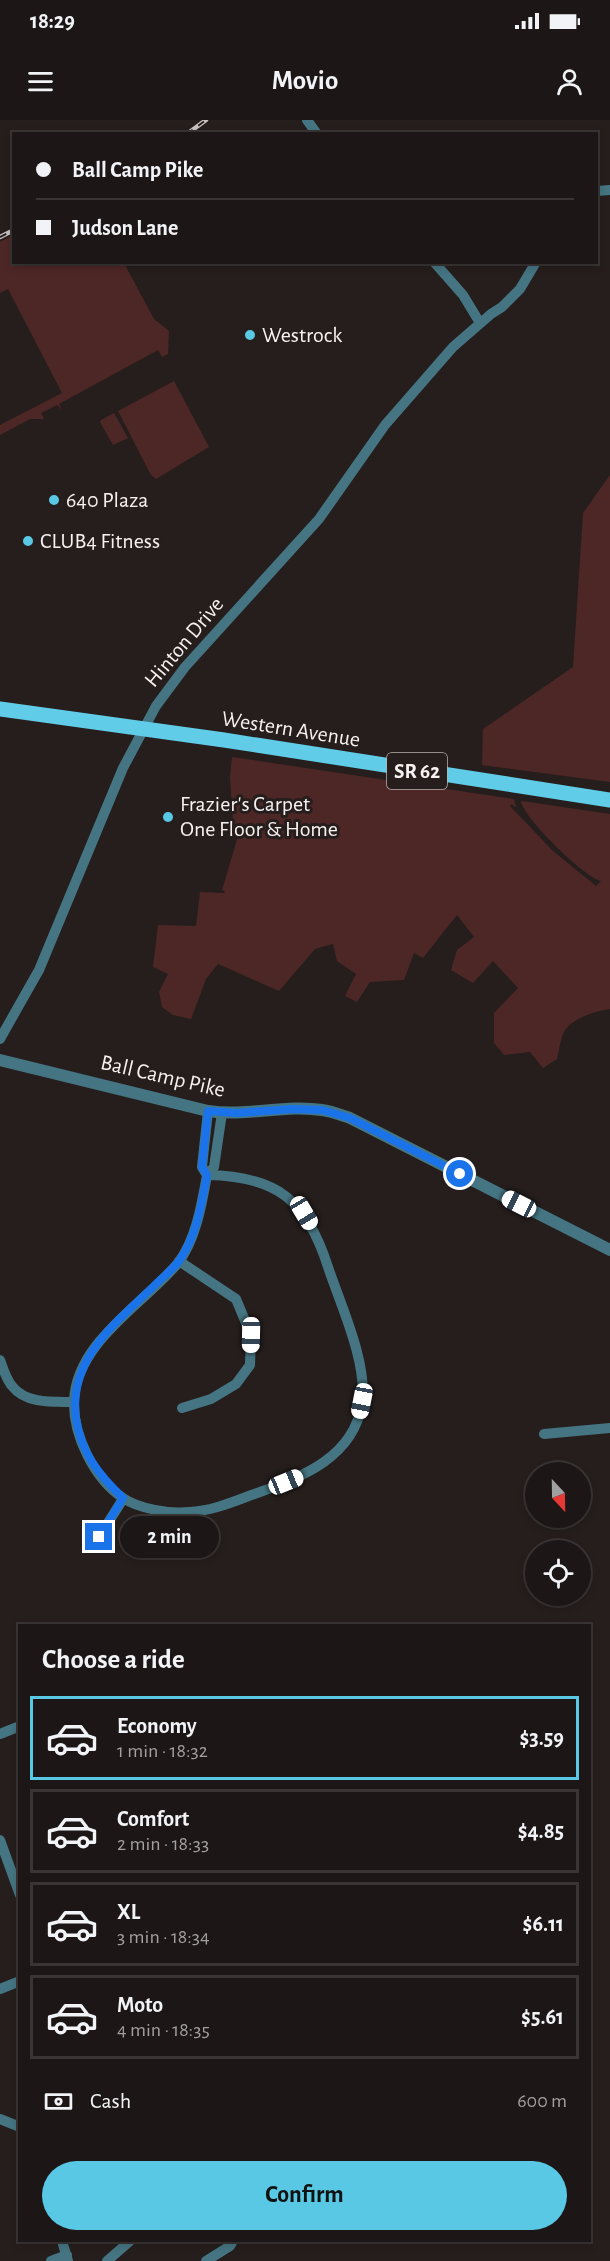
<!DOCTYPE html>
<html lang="en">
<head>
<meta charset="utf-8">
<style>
	body { margin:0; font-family:"Alegreya Sans",sans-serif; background:#292323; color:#f1f3f6; height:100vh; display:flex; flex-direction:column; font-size:22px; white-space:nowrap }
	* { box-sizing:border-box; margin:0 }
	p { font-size:20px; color:#a09fa1 }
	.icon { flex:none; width:33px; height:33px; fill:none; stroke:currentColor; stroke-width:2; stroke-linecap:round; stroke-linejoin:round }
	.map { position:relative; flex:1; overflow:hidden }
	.panel { position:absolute; left:18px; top:1504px; width:573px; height:618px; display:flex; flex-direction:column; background:#1c1616; border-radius:0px; box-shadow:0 3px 9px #0003,0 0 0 2px #3a3535 }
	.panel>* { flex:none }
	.guide { position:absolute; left:12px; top:12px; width:586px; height:132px; border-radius:0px; box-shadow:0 3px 9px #0003,0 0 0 2px #3a3535; display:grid; align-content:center; height:132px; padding:0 24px; background:#1c1616 }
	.needle { width:39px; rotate:158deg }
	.tools { position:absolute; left:525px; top:1342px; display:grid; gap:12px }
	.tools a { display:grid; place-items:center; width:66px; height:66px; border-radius:50%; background:#1c1616; box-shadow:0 3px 9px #0003,0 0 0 2px #3a3535; font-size:30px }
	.end { position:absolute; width:27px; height:27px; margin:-14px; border:8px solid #1a73e8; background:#fff; box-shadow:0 0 0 3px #fff }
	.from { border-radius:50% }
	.bubble { position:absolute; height:42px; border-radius:21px; background:#1c1616; box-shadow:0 3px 9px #0003,0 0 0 2px #3a3535; font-size:20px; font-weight:600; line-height:42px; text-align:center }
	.car { position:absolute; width:18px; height:36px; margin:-18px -9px; border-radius:8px; box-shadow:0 0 4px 2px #0007; background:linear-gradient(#fff 24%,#345 0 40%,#fff 0 76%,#345 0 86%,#fff 0) }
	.guide b { display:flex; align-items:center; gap:21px; height:57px; font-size:22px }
	.guide b+b { border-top:2px solid #3a3535 }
	.guide i { width:15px; height:15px; background:#f1f3f6 }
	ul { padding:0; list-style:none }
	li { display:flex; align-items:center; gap:18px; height:84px; margin:0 12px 9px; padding:0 12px; border:3px solid #3a3535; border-radius:0px }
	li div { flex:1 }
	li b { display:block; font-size:22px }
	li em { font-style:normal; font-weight:600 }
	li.current { border-color:#59c8e4 }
	li>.icon { width:54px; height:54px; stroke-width:1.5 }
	h2 { padding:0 24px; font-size:27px; line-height:72px }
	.pay { display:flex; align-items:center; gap:15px; height:66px; padding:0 24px; font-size:22px }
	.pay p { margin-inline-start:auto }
	.cta { display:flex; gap:12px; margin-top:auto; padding:12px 24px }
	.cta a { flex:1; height:69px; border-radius:36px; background:#59c8e4; color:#111; font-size:24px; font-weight:600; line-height:69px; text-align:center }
	.status { display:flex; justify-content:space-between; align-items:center; height:42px; padding:0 30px; background:#1c1616; direction:ltr }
	.status svg { height:16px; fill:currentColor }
	header { display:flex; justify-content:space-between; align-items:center; height:78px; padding:0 24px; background:#1c1616; font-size:27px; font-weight:600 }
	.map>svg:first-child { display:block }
	.green { fill:#4d2725 }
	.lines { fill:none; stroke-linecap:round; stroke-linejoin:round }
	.minor { stroke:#457582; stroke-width:10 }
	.tertiary { stroke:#457582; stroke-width:12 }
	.primary { stroke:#61cce7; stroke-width:15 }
	.rail-casing { stroke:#c7c1c1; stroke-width:4.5 }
	.rail { stroke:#251e1d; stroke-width:2; stroke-dasharray:7; stroke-linecap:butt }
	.route { stroke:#1a73e8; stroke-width:8 }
	.poi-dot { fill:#59c8e4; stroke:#251e1d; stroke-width:2 }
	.labels { text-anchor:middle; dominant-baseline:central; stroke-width:6; stroke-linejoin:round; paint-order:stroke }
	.shield { fill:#251e1d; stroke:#b8b2b1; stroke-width:1.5 }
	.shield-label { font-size:21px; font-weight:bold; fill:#f7f1f1 }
	.poi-label { font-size:22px; fill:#f7f1f1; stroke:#251e1d; text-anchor:start }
	.street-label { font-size:22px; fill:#f7f1f1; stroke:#251e1d }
</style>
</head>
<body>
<div class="status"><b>18:29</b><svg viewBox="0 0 49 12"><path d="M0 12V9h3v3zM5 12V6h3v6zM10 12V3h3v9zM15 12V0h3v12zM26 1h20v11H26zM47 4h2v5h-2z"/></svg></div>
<header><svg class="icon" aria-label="menu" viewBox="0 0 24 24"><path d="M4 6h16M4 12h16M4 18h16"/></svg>Movio<svg class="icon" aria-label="person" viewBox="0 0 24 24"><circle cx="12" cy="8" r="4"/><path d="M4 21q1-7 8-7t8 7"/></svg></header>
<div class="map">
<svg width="610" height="2141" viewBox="0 0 610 2141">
	<rect width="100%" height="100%" fill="#251e1d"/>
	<path class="green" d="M 13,115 L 14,142 L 124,143 L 154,199 L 169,211 L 168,234 L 162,237 L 158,230 L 59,284 L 62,290 L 57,285 L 41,293 L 44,299 L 30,299 L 0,315 L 0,305 L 62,273 L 8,169 L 0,173 L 0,122 Z
		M 174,261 L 209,327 L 156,359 L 151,355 L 118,291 Z
		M 114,293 L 128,318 L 113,325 L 100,302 L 101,300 Z
		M 610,355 L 610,662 L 482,645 L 483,609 L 573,547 L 583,393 Z
		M 232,637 L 514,679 L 516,687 L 511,684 L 510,686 L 553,731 L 596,766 L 601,761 C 584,757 525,699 521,682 L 522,681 L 610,694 L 610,889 C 595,891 569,899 563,914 C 560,921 559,931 557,939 L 543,948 L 530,932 L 504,935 L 494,923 L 494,893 L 518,868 L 493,841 L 473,863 L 451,850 L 457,830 L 474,817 L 457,795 L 423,838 L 414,833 L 404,860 L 370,862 L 357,882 L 345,876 L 356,854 L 337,841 L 333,824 L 315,829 L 279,871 L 218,844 L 206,859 L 191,899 L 173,895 L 162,887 L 159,872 L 168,854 L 153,847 L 158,805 L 196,806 L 200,772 L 224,773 L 225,771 L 222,770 L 241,706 L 233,703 L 230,657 Z"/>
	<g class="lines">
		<path class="minor" d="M 307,0 L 317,14
			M 597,71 L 610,70
			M 434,142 L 463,175 L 480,203
			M 0,919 L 39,850 L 123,648 L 156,586 L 185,547 L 319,399 L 385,305 L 453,227 L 491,194 L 502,187 L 520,169 L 536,142
			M 207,1055 C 278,1056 307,1081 328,1147 C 341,1186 368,1243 362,1284 C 353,1337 304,1356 260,1372 C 237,1380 214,1391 189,1392 C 170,1394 139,1389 123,1378 C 94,1359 73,1315 74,1281 C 76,1222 144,1184 178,1143 C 196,1120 202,1083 207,1055 L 214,1047 L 222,993
			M 207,1055 L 202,1047 L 208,991
			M 179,1141 L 236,1179 L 251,1215 L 250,1245 L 236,1264 L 211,1279 L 182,1288
			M 0,1240 C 3,1248 6,1259 12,1266 C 26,1284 52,1282 74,1282
			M 544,1314 L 610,1308
			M 99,1417 L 123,1379
			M 0,1614 L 20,1606
			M 0,1720 L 20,1775
			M 0,1869 L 20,1861
			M 0,1999 L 20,2007
			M 62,2121 L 68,2141
			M 51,2141 L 67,2135
			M 107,2141 L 130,2121
			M 206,2141 L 230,2126 L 233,2121"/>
		<path class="tertiary" d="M 0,940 L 208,991 C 247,997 285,984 322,990 C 331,991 341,995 350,998 L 610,1130"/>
		<path class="primary" d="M 0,589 L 224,620 L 610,680"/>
		<defs>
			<path id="rail" d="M 187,14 L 206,0
				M 0,117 L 14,110"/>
		</defs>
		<use href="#rail" class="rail-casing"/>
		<use href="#rail" class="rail"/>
	</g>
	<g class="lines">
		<path class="route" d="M 99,1417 L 123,1378 C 99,1355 81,1333 76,1298 C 68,1238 117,1202 156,1164 C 163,1157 173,1149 179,1141 C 196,1118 202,1083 207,1055 L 202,1047 L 208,991 L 237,993 L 292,989 L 322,990 L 350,998 L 460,1054"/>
	</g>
	<g class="poi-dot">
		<circle cx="250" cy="215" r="6"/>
		<circle cx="54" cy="380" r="6"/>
		<circle cx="28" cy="421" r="6"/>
		<circle cx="168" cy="697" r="6"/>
	</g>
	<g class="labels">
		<rect class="shield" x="387" y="633" width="60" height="36" rx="4.5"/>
		<g class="shield-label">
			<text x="417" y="651">SR 62</text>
		</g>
		<g class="poi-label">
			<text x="262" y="215">Westrock</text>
			<text x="66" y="380">640 Plaza</text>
			<text x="40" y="421">CLUB4 Fitness</text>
			<text x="180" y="684">Frazier's Carpet<tspan x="180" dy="25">One Floor &amp; Home</tspan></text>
		</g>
		<g class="street-label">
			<text transform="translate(184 522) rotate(-50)">Hinton Drive</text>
			<text transform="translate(291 609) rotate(9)">Western Avenue</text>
			<text transform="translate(163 956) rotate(13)">Ball Camp Pike</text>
		</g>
	</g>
</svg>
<div class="tools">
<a><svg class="needle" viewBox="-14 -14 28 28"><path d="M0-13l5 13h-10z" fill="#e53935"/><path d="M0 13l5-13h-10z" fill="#a09fa1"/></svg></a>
<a><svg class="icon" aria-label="locate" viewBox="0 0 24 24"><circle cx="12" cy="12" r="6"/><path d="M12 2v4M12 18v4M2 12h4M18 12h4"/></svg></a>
</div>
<i class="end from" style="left:460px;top:1054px"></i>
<i class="end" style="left:99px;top:1417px"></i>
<div class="bubble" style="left:120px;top:1396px;width:99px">2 min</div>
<i class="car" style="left:519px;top:1084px;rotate:297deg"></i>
<i class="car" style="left:304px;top:1093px;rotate:149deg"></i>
<i class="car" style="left:251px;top:1215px;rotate:181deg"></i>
<i class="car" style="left:362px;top:1281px;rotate:191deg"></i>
<i class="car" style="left:286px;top:1362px;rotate:68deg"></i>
<div class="guide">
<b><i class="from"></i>Ball Camp Pike</b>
<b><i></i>Judson Lane</b>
</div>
<section class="panel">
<h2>Choose a ride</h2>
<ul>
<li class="current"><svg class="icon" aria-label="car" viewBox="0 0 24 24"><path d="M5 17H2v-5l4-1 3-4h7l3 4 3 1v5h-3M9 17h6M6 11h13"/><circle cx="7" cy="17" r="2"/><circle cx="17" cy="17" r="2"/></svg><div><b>Economy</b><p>1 min · 18:32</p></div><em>$3.59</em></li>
<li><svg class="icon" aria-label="car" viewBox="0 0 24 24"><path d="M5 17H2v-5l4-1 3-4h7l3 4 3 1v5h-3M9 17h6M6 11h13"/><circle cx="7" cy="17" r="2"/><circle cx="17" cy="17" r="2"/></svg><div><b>Comfort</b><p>2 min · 18:33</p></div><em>$4.85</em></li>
<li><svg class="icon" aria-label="car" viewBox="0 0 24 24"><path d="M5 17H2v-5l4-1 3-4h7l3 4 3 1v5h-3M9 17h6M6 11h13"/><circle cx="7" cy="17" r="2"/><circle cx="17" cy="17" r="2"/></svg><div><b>XL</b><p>3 min · 18:34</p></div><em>$6.11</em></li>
<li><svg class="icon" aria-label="car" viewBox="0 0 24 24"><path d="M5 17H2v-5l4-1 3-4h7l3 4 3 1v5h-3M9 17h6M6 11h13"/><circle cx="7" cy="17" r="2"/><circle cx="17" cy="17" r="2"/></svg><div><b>Moto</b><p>4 min · 18:35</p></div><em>$5.61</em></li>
</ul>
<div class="pay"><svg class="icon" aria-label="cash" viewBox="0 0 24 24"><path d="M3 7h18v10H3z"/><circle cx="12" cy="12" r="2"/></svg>Cash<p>600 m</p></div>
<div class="cta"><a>Confirm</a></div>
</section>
</div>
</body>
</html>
